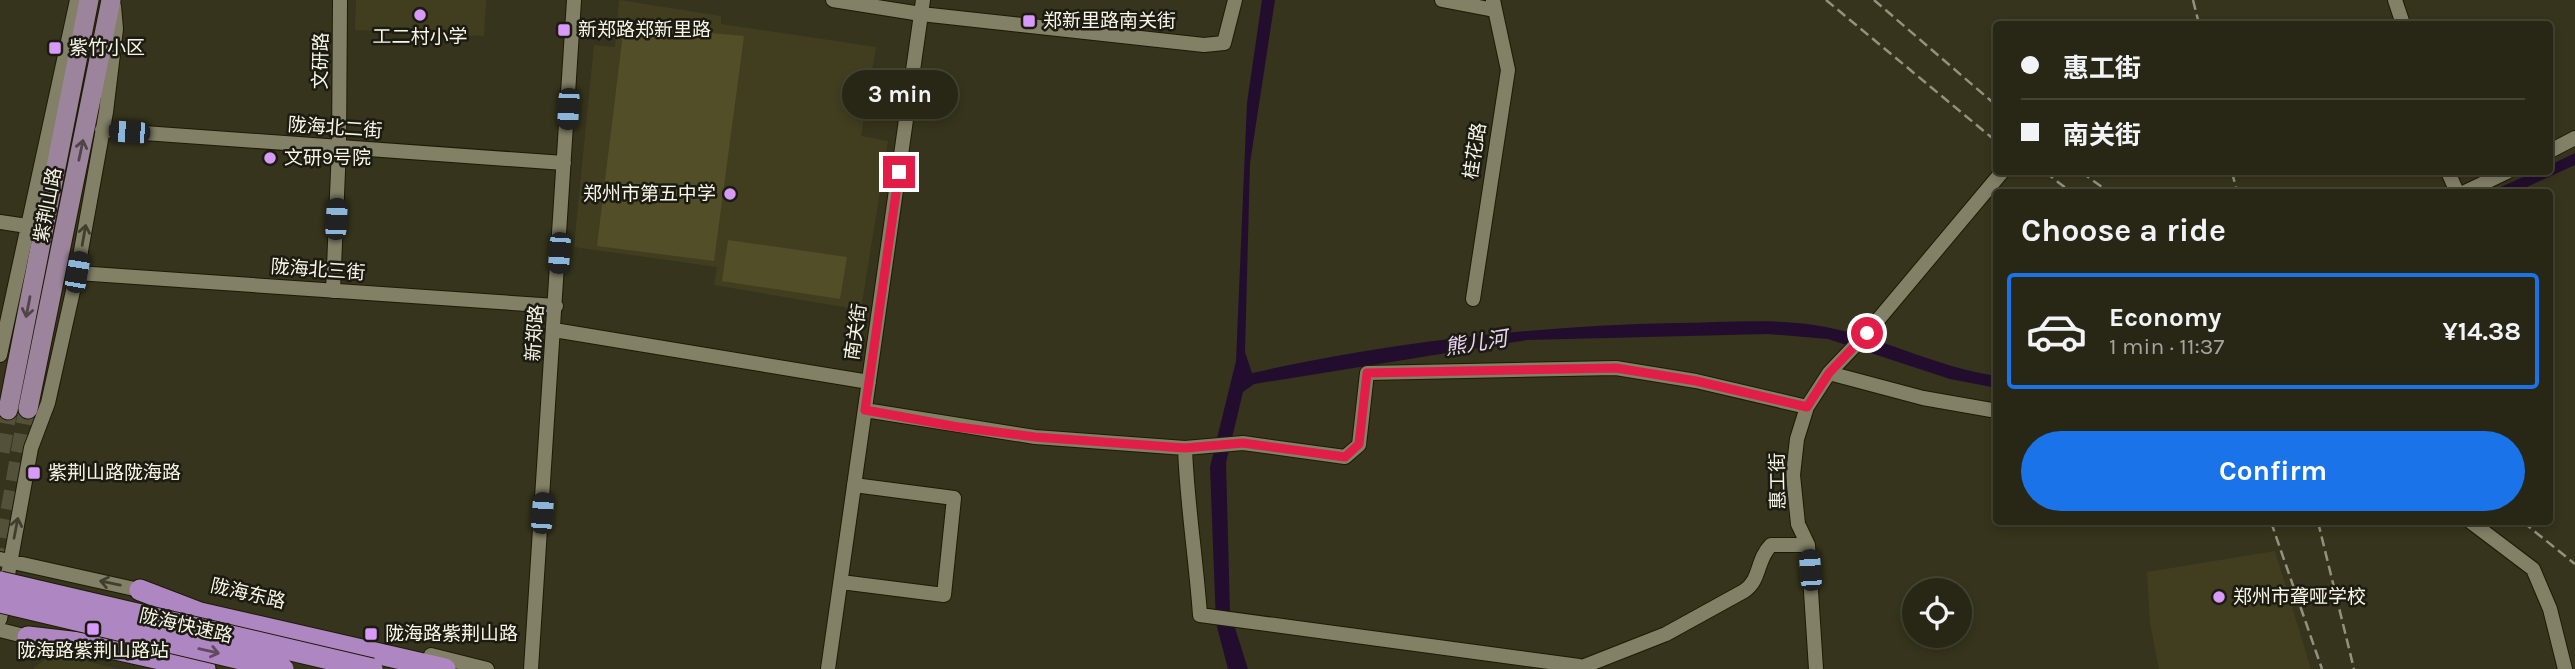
<!DOCTYPE html>
<html lang="en">
<head>
<meta charset="utf-8">
<style>
	body { margin:0; font-family:Karla,"Noto Sans SC",sans-serif; background:#343322; color:#f1f3f6; height:100vh; display:flex; flex-direction:column; font-size:26px; white-space:nowrap }
	* { box-sizing:border-box; margin:0 }
	p { font-size:23px; color:#a5a5a0 }
	.icon { flex:none; width:38px; height:38px; fill:none; stroke:currentColor; stroke-width:2; stroke-linecap:round; stroke-linejoin:round }
	.map { position:relative; flex:1; overflow:hidden }
	.drawer { position:absolute; left:1993px; top:189px; width:560px; height:336px; display:flex; flex-direction:column; background:#282715; border-radius:7px; box-shadow:0 4px 10px #0003,0 0 0 2px #444434 }
	.drawer>* { flex:none }
	.banner { position:absolute; left:1993px; top:21px; width:560px; height:154px; border-radius:7px; box-shadow:0 4px 10px #0003,0 0 0 2px #444434; display:grid; align-content:center; height:154px; padding:0 28px; background:#282715 }
	.controls { position:absolute; left:1902px; top:578px; display:grid; gap:14px }
	.controls a { display:grid; place-items:center; width:70px; height:70px; border-radius:50%; background:#282715; box-shadow:0 4px 10px #0003,0 0 0 2px #444434; font-size:35px }
	.end { position:absolute; width:32px; height:32px; margin:-16px; border:9px solid #e11d48; background:#fff; box-shadow:0 0 0 4px #fff }
	.from { border-radius:50% }
	.bubble { position:absolute; height:49px; border-radius:24px; background:#282715; box-shadow:0 4px 10px #0003,0 0 0 2px #444434; font-size:23px; font-weight:700; line-height:49px; text-align:center }
	.car { position:absolute; width:21px; height:42px; margin:-21px -10px; border-radius:9px; box-shadow:0 0 5px 2px #0007; background:linear-gradient(#222 24%,#8ab4d8 0 40%,#222 0 76%,#8ab4d8 0 86%,#222 0) }
	.banner b { display:flex; align-items:center; gap:24px; height:66px; font-size:26px }
	.banner b+b { border-top:2px solid #444434 }
	.banner i { width:18px; height:18px; background:#f1f3f6 }
	ul { padding:0; list-style:none }
	li { display:flex; align-items:center; gap:21px; height:116px; margin:0 14px 10px; padding:0 14px; border:4px solid #444434; border-radius:7px }
	li div { flex:1 }
	li b { display:block; font-size:26px }
	li em { font-style:normal; font-weight:700 }
	li.selected { border-color:#1a73e8 }
	li>.icon { width:63px; height:63px; stroke-width:1.5 }
	h2 { padding:0 28px; font-size:32px; line-height:84px }
	.button { display:flex; gap:14px; margin-top:auto; padding:14px 28px }
	.button a { flex:1; height:80px; border-radius:42px; background:#1a73e8; color:#fff; font-size:28px; font-weight:700; line-height:80px; text-align:center }
	.map>svg:first-child { display:block }
	.built { fill:#413e1f }
	.green { fill:#524e27 }
	.water { fill:#230d2e }
	.lines { fill:none; stroke-linecap:round; stroke-linejoin:round }
	.major-tunnel { stroke:#53513a; stroke-width:19; stroke-dasharray:19 10; stroke-linecap:butt }
	.minor-casing { stroke:#1e1b05; stroke-width:16 }
	.major-casing { stroke:#1e1b05; stroke-width:21 }
	.highway-casing { stroke:#1e1b05; stroke-width:23 }
	.minor { stroke:#828066; stroke-width:14 }
	.major { stroke:#9c849d; stroke-width:19 }
	.highway { stroke:#ae86c2; stroke-width:21 }
	.rail { stroke:#94927f; stroke-width:2.5; stroke-dasharray:10 5; stroke-linecap:butt }
	.highway-bridge-casing { stroke:#1e1b05; stroke-width:23; stroke-linecap:butt }
	.highway-bridge { stroke:#ae86c2; stroke-width:21 }
	.oneway { stroke:#4f4549 }
	.oneway2 { stroke:#403e2f }
	.oneway3 { stroke:#5e4b61 }
	.route { stroke:#e11d48; stroke-width:9 }
	.poi-dot { fill:#d89af8; stroke:#1c1b11; stroke-width:2.5 }
	.labels { text-anchor:middle; dominant-baseline:central; stroke-width:5; stroke-linejoin:round; paint-order:stroke }
	.poi-label { font-size:19px; fill:#f6f5e7; stroke:#1c1b11; text-anchor:start }
	.street-label { font-size:19px; fill:#f6f5e7; stroke:#1c1b11 }
	.water-label { font-size:21px; font-style:italic; fill:#ebd3f9; stroke:#1c1b11 }
</style>
</head>
<body>
<div class="map">
<svg width="2575" height="669" viewBox="0 0 2575 669">
	<rect width="100%" height="100%" fill="#36341c"/>
	<path class="built" d="M 356,0 L 486,0 L 484,36 L 355,30 Z
		M 619,0 L 721,16 L 721,24 L 876,47 L 861,136 L 888,141 L 861,310 L 714,285 L 717,267 L 574,247 L 594,45 L 615,47 Z
		M 2275,551 L 2311,669 L 2159,669 L 2150,623 L 2147,572 Z
		M 52,653 L 119,669 L 33,669 Z"/>
	<path class="green" d="M 624,25 L 744,36 L 714,261 L 597,246 Z
		M 728,240 L 847,257 L 840,299 L 722,281 Z"/>
	<path class="water" d="M 1262,0 L 1275,0 L 1250,163 L 1245,352 L 1252,373 C 1391,342 1534,326 1676,323 C 1722,323 1769,318 1814,325 C 1877,334 1933,367 1997,376 L 1997,388 L 1950,379 L 1828,339 L 1768,334 L 1527,340 L 1254,384 L 1243,392 L 1226,463 L 1230,612 L 1248,669 L 1228,669 L 1216,623 L 1210,467 L 1236,361 L 1247,103 Z
		M 2575,153 L 2575,165 L 2516,192 L 2489,192 L 2535,172 L 2550,172 L 2550,165 Z"/>
	<g class="lines">
		<path class="major-tunnel" d="M 0,452 L 8,410
			M 0,567 L 28,409"/>
		<defs>
			<path id="minor" d="M 833,0 L 921,14 L 1204,45 L 1224,43 L 1235,0
				M 1442,0 L 1494,10
				M 2395,0 L 2403,24
				M 102,130 L 564,163
				M 2550,151 L 2575,138
				M 2448,172 L 2457,192
				M 2465,192 L 2507,172
				M 0,222 L 27,226
				M 77,273 L 556,306
				M 333,291 L 339,147 L 340,0
				M 1473,299 L 1508,70 L 1493,0
				M 554,330 L 869,382
				M 0,355 L 77,0
				M 1829,373 L 1923,398 L 1997,411
				M 865,410 L 1035,437 L 1185,448 L 1243,443 L 1345,457 L 1359,445 L 1367,373 L 1616,368 L 1696,381 L 1807,407
				M 1185,448 C 1187,504 1196,558 1200,615 L 1579,666
				M 2471,522 L 2533,569 L 2550,609 L 2565,669
				M 0,559 L 148,592
				M 841,582 L 944,595 L 954,498 L 854,485
				M 0,619 L 31,448 L 48,403 L 77,273 L 106,112 L 116,29 L 114,6
				M 0,630 L 36,639
				M 431,655 L 487,669
				M 531,669 L 574,0
				M 828,669 L 923,0
				M 1577,669 L 1666,634 L 1744,591 C 1761,580 1756,560 1771,545 L 1808,545
				M 1816,669 L 1808,545 L 1798,524 L 1793,475 L 1797,439 L 1807,407 L 1829,373 L 1867,333 L 2002,172"/>
			<path id="major" d="M 28,409 L 111,0
				M 8,410 L 89,0"/>
			<path id="highway" d="M 140,590 L 200,613 L 445,669
				M 28,637 L 97,645 L 205,669"/>
		</defs>
		<use href="#minor" class="minor-casing"/>
		<use href="#major" class="major-casing"/>
		<use href="#highway" class="highway-casing"/>
		<use href="#minor" class="minor"/>
		<use href="#major" class="major"/>
		<use href="#highway" class="highway"/>
		<path class="rail" d="M 1826,0 L 1997,142
			M 1874,0 L 1997,106
			M 2193,0 L 2199,24
			M 2045,172 L 2071,192
			M 2081,172 L 2109,192
			M 2232,172 L 2237,192
			M 2271,522 L 2322,669
			M 2318,522 L 2354,669
			M 2523,522 L 2575,564"/>
		<defs>
			<path id="highway-bridge" d="M 0,582 L 372,669
				M 0,602 L 283,669"/>
		</defs>
		<use href="#highway-bridge" class="highway-bridge-casing"/>
		<use href="#highway-bridge" class="highway-bridge"/>
	</g>
	<defs><path id="oneway-shaft" d="M-6 0H5M1.5-3L5.5 0L1.5 3" fill="none" stroke-width="1.6" stroke-linecap="round" stroke-linejoin="round" transform="scale(1.75)"/></defs>
	<g class="oneway">
		<use href="#oneway-shaft" transform="translate(81 150) rotate(-78)"/>
		<use href="#oneway-shaft" transform="translate(28 307) rotate(101)"/>
	</g>
	<g class="oneway2">
		<use href="#oneway-shaft" transform="translate(84 235) rotate(-80)"/>
		<use href="#oneway-shaft" transform="translate(16 528) rotate(-79)"/>
		<use href="#oneway-shaft" transform="translate(110 583) rotate(-168)"/>
	</g>
	<use class="oneway3" href="#oneway-shaft" transform="translate(209 651) rotate(13)"/>
	<g class="lines">
		<path class="route" d="M 899,172 L 865,410 L 958,427 L 1035,437 L 1185,448 L 1243,443 L 1345,457 L 1359,444 L 1367,373 L 1616,368 L 1696,381 L 1807,407 L 1829,373 L 1867,333"/>
	</g>
	<g class="poi-dot">
		<circle cx="420" cy="15" r="7"/>
		<rect x="1022" y="14" width="14" height="14" rx="3.5"/>
		<rect x="557" y="23" width="14" height="14" rx="3.5"/>
		<rect x="48" y="41" width="14" height="14" rx="3.5"/>
		<circle cx="270" cy="158" r="7"/>
		<circle cx="730" cy="194" r="7"/>
		<rect x="27" y="466" width="14" height="14" rx="3.5"/>
		<circle cx="2219" cy="597" r="7"/>
		<rect x="86" y="622" width="14" height="14" rx="3.5"/>
		<rect x="364" y="627" width="14" height="14" rx="3.5"/>
	</g>
	<g class="labels">
		<g class="poi-label">
			<text x="1043" y="21">郑新里路南关街</text>
			<text x="578" y="30">新郑路郑新里路</text>
			<text x="420" y="37" text-anchor="middle">工二村小学</text>
			<text x="69" y="48">紫竹小区</text>
			<text x="284" y="158">文研9号院</text>
			<text x="716" y="194" text-anchor="end">郑州市第五中学</text>
			<text x="48" y="473">紫荆山路陇海路</text>
			<text x="2233" y="597">郑州市聋哑学校</text>
			<text x="385" y="634">陇海路紫荆山路</text>
			<text x="93" y="651" text-anchor="middle">陇海路紫荆山路站</text>
		</g>
		<g class="street-label">
			<text transform="translate(321 61) rotate(-89)">文研路</text>
			<text transform="translate(335 128) rotate(4)">陇海北二街</text>
			<text transform="translate(1475 151) rotate(-81)">桂花路</text>
			<text transform="translate(48 205) rotate(-79)">紫荆山路</text>
			<text transform="translate(318 270) rotate(4)">陇海北三街</text>
			<text transform="translate(856 332) rotate(-82)">南关街</text>
			<text transform="translate(535 333) rotate(-86)">新郑路</text>
			<text transform="translate(1778 481) rotate(-91)">惠工街</text>
			<text transform="translate(248 594) rotate(13)">陇海东路</text>
			<text transform="translate(186 626) rotate(13)">陇海快速路</text>
		</g>
		<g class="water-label">
			<text transform="translate(1476 343) rotate(-9)">熊儿河</text>
		</g>
	</g>
</svg>
<div class="controls">
<a><svg class="icon" aria-label="locate" viewBox="0 0 24 24"><circle cx="12" cy="12" r="6"/><path d="M12 2v4M12 18v4M2 12h4M18 12h4"/></svg></a>
</div>
<i class="end from" style="left:1867px;top:333px"></i>
<i class="end" style="left:899px;top:172px"></i>
<div class="bubble" style="left:842px;top:70px;width:116px">3 min</div>
<i class="car" style="left:568px;top:109px;rotate:183deg"></i>
<i class="car" style="left:129px;top:132px;rotate:274deg"></i>
<i class="car" style="left:336px;top:219px;rotate:3deg"></i>
<i class="car" style="left:559px;top:253px;rotate:184deg"></i>
<i class="car" style="left:77px;top:272px;rotate:10deg"></i>
<i class="car" style="left:542px;top:513px;rotate:4deg"></i>
<i class="car" style="left:1810px;top:570px;rotate:356deg"></i>
<div class="banner">
<b><i class="from"></i>惠工街</b>
<b><i></i>南关街</b>
</div>
<section class="drawer">
<h2>Choose a ride</h2>
<ul>
<li class="selected"><svg class="icon" aria-label="car" viewBox="0 0 24 24"><path d="M5 17H2v-5l4-1 3-4h7l3 4 3 1v5h-3M9 17h6M6 11h13"/><circle cx="7" cy="17" r="2"/><circle cx="17" cy="17" r="2"/></svg><div><b>Economy</b><p>1 min · 11:37</p></div><em>¥14.38</em></li>
</ul>
<div class="button"><a>Confirm</a></div>
</section>
</div>
</body>
</html>
